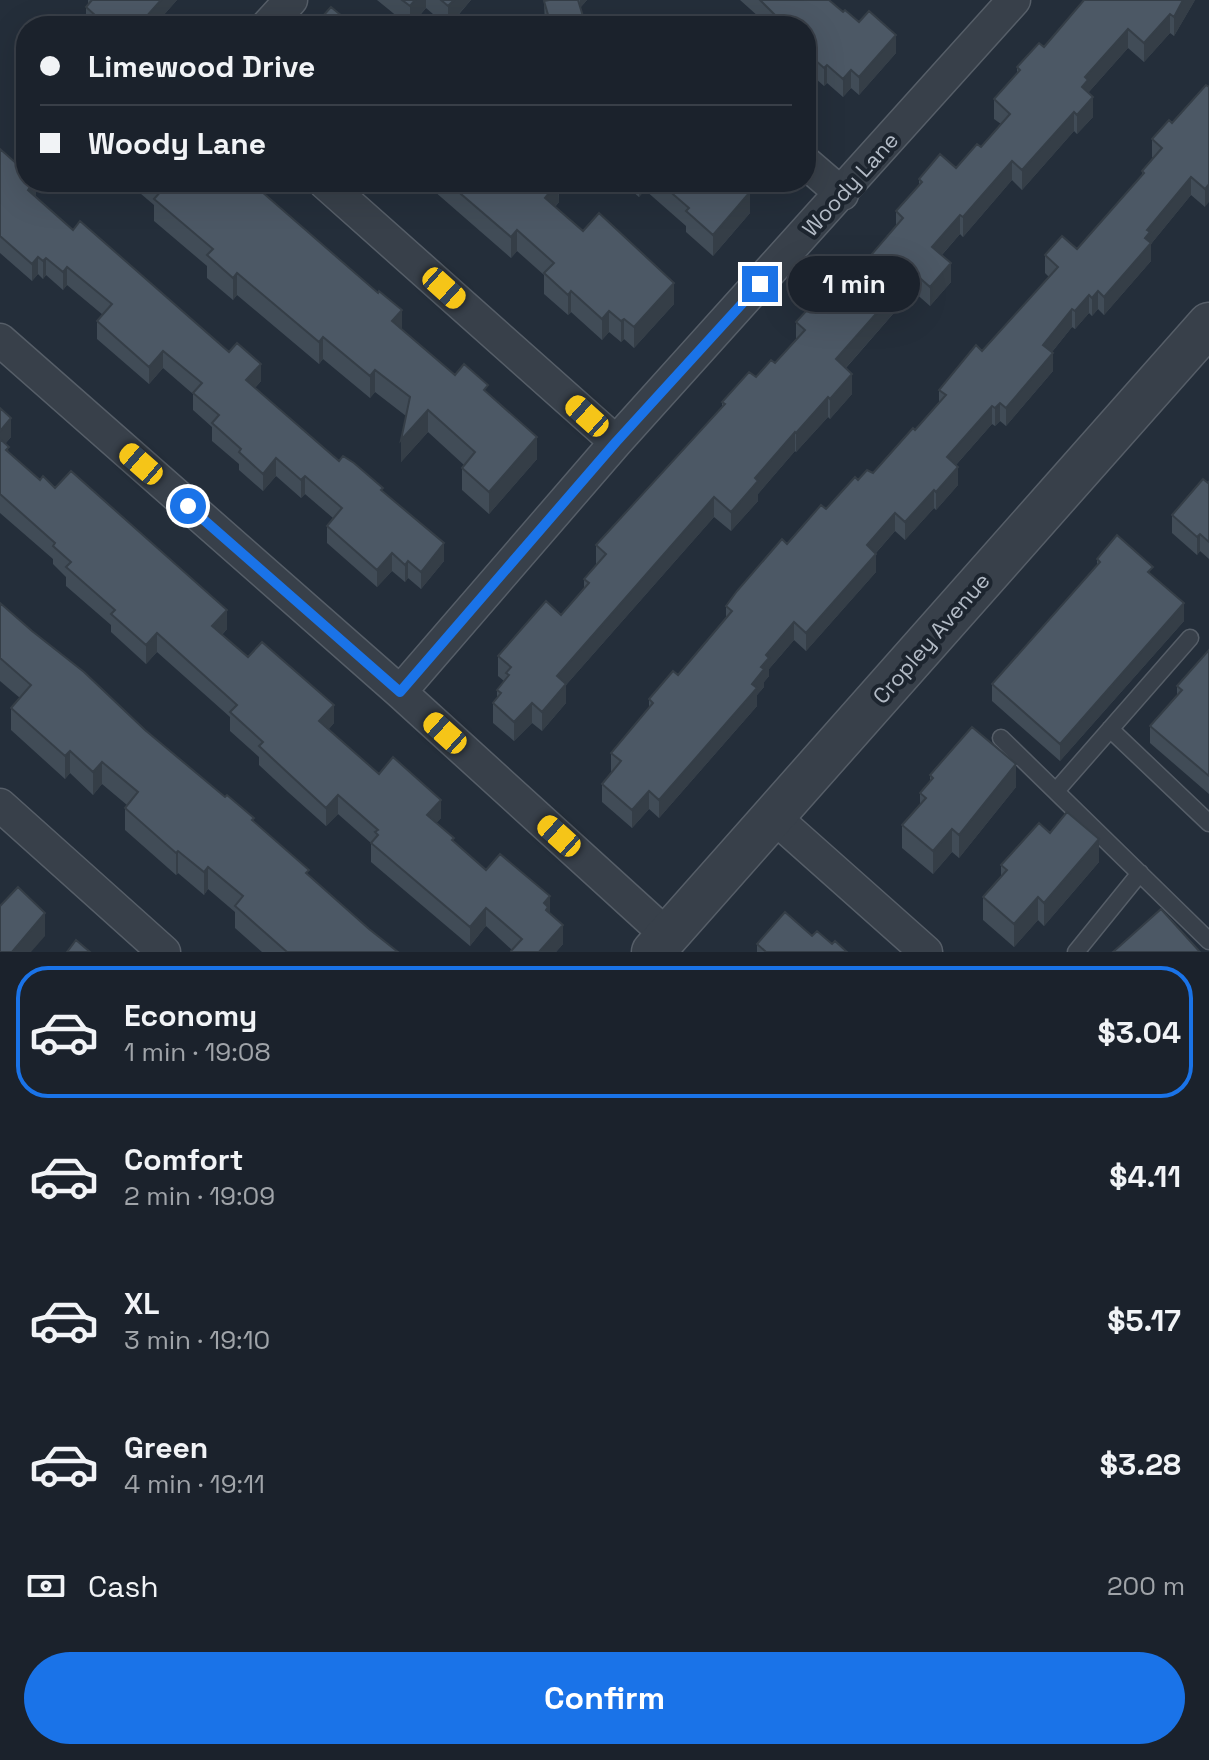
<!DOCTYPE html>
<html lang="en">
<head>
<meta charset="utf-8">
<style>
	body { margin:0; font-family:"Space Grotesk",sans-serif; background:#282f38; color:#f1f3f6; height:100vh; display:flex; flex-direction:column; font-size:30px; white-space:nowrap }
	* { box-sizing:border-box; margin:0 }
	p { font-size:26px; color:#a0a4a9 }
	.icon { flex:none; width:44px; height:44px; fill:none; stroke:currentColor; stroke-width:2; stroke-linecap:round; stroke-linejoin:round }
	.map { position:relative; height:952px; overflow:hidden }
	.sheet { display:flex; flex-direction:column; background:#1b222c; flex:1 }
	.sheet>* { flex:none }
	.hud { position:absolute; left:16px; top:16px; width:800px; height:176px; border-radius:32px; box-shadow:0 8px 32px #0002,0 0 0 2px #393f48; display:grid; align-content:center; height:176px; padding:0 24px; background:#1b222c }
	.end { position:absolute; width:36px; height:36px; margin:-18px; border:10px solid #1a73e8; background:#fff; box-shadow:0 0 0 4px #fff }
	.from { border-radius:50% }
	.bubble { position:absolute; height:56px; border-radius:28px; background:#1b222c; box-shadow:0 8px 32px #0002,0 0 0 2px #393f48; font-size:26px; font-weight:700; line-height:56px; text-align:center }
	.car { position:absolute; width:24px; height:48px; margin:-24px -12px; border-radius:10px; box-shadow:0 0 6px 2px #0007; background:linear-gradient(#f5c518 24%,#345 0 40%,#f5c518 0 76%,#345 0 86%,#f5c518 0) }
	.hud b { display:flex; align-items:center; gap:28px; height:76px; font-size:30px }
	.hud b+b { border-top:2px solid #393f48 }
	.hud i { width:20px; height:20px; background:#f1f3f6 }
	ul { padding:14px 0 0; list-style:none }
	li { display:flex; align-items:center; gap:24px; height:132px; margin:0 16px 12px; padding:0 8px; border:4px solid transparent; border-radius:32px }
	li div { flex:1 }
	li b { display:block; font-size:30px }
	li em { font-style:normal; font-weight:700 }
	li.on { border-color:#1a73e8 }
	li>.icon { width:72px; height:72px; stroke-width:1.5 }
	.pay { display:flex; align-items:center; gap:20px; height:88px; padding:0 24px; font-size:30px }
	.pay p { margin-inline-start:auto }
	.action { display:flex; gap:16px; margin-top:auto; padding:16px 24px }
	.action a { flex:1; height:92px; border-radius:48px; background:#1a73e8; color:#fff; font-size:32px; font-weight:700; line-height:92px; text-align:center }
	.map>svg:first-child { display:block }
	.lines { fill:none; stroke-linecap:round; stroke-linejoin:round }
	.service-casing { stroke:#565e68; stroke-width:19 }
	.minor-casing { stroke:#565e68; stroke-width:35 }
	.tertiary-casing { stroke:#565e68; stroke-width:45 }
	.service { stroke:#38404a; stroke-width:16 }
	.minor { stroke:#38404a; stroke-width:32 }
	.tertiary { stroke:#38404a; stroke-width:42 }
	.wall { fill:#414c57 }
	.shaded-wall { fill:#353e47 }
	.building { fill:#4c5865; stroke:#353e47; stroke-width:2 }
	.route { stroke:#1a73e8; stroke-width:10 }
	.labels { text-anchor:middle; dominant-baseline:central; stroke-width:8; stroke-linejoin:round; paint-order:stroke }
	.street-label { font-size:22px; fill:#b3bbc6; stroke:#1d252f }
</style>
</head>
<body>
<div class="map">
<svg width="1209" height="952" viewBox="0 0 1209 952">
	<rect width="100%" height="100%" fill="#242e3a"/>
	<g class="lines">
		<defs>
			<path id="service" d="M 1110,729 L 1209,823
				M 1001,738 L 1209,941
				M 1056,791 L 1190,638
				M 1076,952 L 1140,873"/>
			<path id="minor" d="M 267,26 L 291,0
				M 806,163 L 842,194
				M 324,182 L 616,442
				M 0,340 L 400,692 L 668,936
				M 400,692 L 616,442 L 1014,0
				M 0,805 L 164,952
				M 773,816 L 926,952"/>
			<path id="tertiary" d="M 653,952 L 1209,324"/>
		</defs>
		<use href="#service" class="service-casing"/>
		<use href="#minor" class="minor-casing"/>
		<use href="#tertiary" class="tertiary-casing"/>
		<use href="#service" class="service"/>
		<use href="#minor" class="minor"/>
		<use href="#tertiary" class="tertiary"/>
	</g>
	<path class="wall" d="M 88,0 L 177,0 L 154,26 L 88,26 L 86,25 L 86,7 L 88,5 Z
		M 377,0 L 471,0 L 449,26 L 447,26 L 426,8 L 411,26 L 409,26 Z
		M 549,0 L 587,0 L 580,8 L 586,26 L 545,26 L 544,1 Z
		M 740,0 L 829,0 L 896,53 L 859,95 L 851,88 L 843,97 L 827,83 L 824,86 L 806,70 L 806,26 L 769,26 Z
		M 1195,0 L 1174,36 L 1170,33 L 1144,62 L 1128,48 L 1088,93 L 1093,117 L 1077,134 L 1074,131 L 1022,190 L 1012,180 L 963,237 L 960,234 L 942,255 L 951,282 L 930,306 L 913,291 L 846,368 L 852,394 L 830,419 L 828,417 L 796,452 L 795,451 L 758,494 L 758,501 L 731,531 L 714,517 L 566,685 L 566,703 L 542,731 L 532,723 L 514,741 L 493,723 L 493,703 L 497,698 L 497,690 L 504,681 L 498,676 L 498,656 L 561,615 L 584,588 L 584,579 L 596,565 L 596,545 L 722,407 L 722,402 L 775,363 L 796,339 L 796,322 L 819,298 L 819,290 L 853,276 L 896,227 L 896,211 L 919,185 L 919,179 L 956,168 L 981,147 L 1001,124 L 994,119 L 994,99 L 1017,73 L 1017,67 L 1044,47 Z
		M 1206,85 L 1205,207 L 1191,195 L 1151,244 L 1151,261 L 1104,315 L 1098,309 L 1092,316 L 1089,313 L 1075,329 L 1072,327 L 1052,352 L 1053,371 L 1006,426 L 1000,421 L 995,426 L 992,424 L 956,465 L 958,485 L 936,510 L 934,508 L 905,540 L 895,531 L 876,553 L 876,572 L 806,651 L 794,640 L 769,669 L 769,676 L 764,682 L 764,687 L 757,695 L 757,706 L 659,818 L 649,809 L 632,828 L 602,802 L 602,784 L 612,772 L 611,771 L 611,753 L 649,709 L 649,699 L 678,675 L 726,618 L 726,606 L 787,544 L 858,480 L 873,473 L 915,430 L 939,402 L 939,390 L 982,351 L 1049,277 L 1045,273 L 1045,255 L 1077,249 L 1142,176 L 1142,171 L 1153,158 L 1152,157 L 1152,139 L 1172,123 Z
		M 0,149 L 36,182 L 36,197 L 73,230 L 261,381 L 255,388 L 339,461 L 383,492 L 444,561 L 421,589 L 408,578 L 405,582 L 392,571 L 377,587 L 327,543 L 327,526 L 333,518 L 305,494 L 301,498 L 276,476 L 263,491 L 239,470 L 239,464 L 212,441 L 212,427 L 193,410 L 193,394 L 163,368 L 149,384 L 97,339 L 97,321 L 103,315 L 67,285 L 63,290 L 46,275 L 43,279 L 38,274 L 32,281 L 0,253 Z
		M 127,182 L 256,182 L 256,187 L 402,330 L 455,375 L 488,393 L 537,459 L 489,514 L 462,490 L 462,468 L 464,465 L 428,432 L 401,462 L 406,416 L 375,392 L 370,398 L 323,359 L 319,364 L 237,295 L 233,300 L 207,278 L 207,266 L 154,221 L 154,205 Z
		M 434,182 L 559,182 L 559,202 L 555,207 L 583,231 L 674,304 L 634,348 L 624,339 L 621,342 L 609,332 L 602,340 L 571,312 L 568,315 L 544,294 L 544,275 L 517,251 L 511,258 L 434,191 Z
		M 621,182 L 744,182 L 750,213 L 713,256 L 686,232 L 686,226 L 645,190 L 639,197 Z
		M 0,408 L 11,437 L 5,444 L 9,452 L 40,480 L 55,488 L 227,629 L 222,635 L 248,657 L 334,723 L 328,730 L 379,774 L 441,818 L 436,823 L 454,842 L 486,870 L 550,914 L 563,944 L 556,952 L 511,952 L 512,950 L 486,926 L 470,946 L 371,862 L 371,843 L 338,814 L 326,826 L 288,792 L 259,765 L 259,757 L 230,731 L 230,717 L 157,652 L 146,664 L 111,632 L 111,625 L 66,586 L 66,577 L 53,564 L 53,559 L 0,513 Z
		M 1209,481 L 1209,559 L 1200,551 L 1197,555 L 1172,533 L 1172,515 Z
		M 1097,559 L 1153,576 L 1184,621 L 1060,761 L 992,701 L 992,684 L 1097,565 Z
		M 0,603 L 145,730 L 254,822 L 309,876 L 369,929 L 398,952 L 262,952 L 235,928 L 235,912 L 208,889 L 204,895 L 178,873 L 176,875 L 125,830 L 125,808 L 127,805 L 102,784 L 93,795 L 70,773 L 65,779 L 11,730 L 11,708 L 20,698 L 0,681 Z
		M 1209,650 L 1209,794 L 1150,743 L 1150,726 L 1177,695 L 1177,686 Z
		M 930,775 L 1016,787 L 959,858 L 952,852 L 933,874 L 902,848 L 902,825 L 920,804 L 920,793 L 930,782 Z
		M 1050,833 L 1099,862 L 1044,926 L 1038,920 L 1014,947 L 983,920 L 983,897 L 1001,877 L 1001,865 Z
		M 812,936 L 847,952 L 757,952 L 757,944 Z"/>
	<path class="shaded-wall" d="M 161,0 L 177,0 L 154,26 L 138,26 Z
		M 415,0 L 426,0 L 426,8 L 410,26 L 410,6 Z
		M 454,0 L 471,0 L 448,26 L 448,6 Z
		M 580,0 L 587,0 L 580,8 Z
		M 1183,0 L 1195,0 L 1174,36 L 1174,17 Z
		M 1170,14 L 1170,33 L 1144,62 L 1144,43 Z
		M 1128,29 L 1128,48 L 1088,93 L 1082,87 L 1085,77 Z
		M 896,35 L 896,53 L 859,95 L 859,77 Z
		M 827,65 L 827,83 L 824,86 L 824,68 Z
		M 851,70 L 851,88 L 843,97 L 843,79 Z
		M 1093,97 L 1093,117 L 1077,134 L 1077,115 Z
		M 1074,112 L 1074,131 L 1022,190 L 1022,170 Z
		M 1012,161 L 1012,180 L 963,237 L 963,217 Z
		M 1191,177 L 1191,195 L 1151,244 L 1151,261 L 1104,315 L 1104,297 L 1145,238 L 1147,230 Z
		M 34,182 L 36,182 L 36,198 L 28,190 Z
		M 558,182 L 559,202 L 545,218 L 545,198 Z
		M 639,182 L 645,182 L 645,190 L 639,197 Z
		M 743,182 L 744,199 L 750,192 L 750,213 L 713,256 L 713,235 Z
		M 1209,184 L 1209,202 L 1205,207 L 1205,189 Z
		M 960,215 L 960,234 L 932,266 L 932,247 Z
		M 517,230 L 517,251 L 511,258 L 511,237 Z
		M 38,257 L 38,274 L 32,281 L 32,264 Z
		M 46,258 L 46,275 L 43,279 L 43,261 Z
		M 951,263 L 951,282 L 930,306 L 930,287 Z
		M 67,267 L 67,285 L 63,290 L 63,272 Z
		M 913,272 L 913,291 L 836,379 L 836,359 Z
		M 237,273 L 237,295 L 233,300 L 233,278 Z
		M 674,283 L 674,304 L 634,348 L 634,327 Z
		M 571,291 L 571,312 L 568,315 L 568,295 Z
		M 1098,291 L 1098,309 L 1092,316 L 1092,298 Z
		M 1089,295 L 1089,313 L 1075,329 L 1075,311 Z
		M 1072,309 L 1072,327 L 1043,363 L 1043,345 Z
		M 402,310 L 402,332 L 392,321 Z
		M 609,311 L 609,332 L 602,340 L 602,319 Z
		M 624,319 L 624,339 L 621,342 L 621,321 Z
		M 323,337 L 323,359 L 319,364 L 319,342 Z
		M 163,351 L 163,368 L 149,384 L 149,367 Z
		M 1053,353 L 1053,371 L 1006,426 L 1006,408 Z
		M 261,364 L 261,381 L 246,398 L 246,380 Z
		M 375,370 L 375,392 L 370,398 L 370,376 Z
		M 852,374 L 852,394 L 830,419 L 830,399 Z
		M 828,397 L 828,417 L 796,452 L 796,433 Z
		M 1000,403 L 1000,421 L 995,426 L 995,408 Z
		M 992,406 L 992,424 L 947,475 L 947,457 Z
		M 428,410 L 428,432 L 401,462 L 401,440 Z
		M 11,418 L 11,437 L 0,450 L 0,431 Z
		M 795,432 L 795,451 L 758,494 L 758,501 L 731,531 L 731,512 L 755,478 Z
		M 537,437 L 537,459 L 489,514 L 489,492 Z
		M 276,458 L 276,476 L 263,491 L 263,474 Z
		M 958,467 L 958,485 L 936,510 L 936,492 Z
		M 305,476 L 305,494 L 301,498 L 301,480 Z
		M 934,490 L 934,508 L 905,540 L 905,522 Z
		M 714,497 L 714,517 L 566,685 L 566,703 L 542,731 L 542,712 L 557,676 Z
		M 895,513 L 895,531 L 867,563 L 867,545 Z
		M 1200,534 L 1200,551 L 1197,555 L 1197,537 Z
		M 444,543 L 444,561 L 421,589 L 421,572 Z
		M 392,553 L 392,571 L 377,587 L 377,570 Z
		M 876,554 L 876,572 L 806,651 L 806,633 Z
		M 408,561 L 408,578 L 405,582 L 405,565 Z
		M 1184,603 L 1184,621 L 1060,761 L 1060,744 Z
		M 227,610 L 227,629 L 212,645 L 212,626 Z
		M 794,622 L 794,640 L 769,669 L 769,676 L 764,682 L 764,687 L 757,695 L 757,706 L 659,818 L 659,800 L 752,684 L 761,667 L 766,655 Z
		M 157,633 L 157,652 L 146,664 L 146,645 Z
		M 532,703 L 532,723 L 514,741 L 514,722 Z
		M 334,705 L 334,723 L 319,740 L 319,721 Z
		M 70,751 L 70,773 L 65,779 L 65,756 Z
		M 102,762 L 102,784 L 93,795 L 93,772 Z
		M 1016,764 L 1016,787 L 959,858 L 959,835 Z
		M 649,791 L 649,809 L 632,828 L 632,810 Z
		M 338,795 L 338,814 L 326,826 L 326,808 Z
		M 441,800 L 441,818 L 427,834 L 427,815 Z
		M 952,829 L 952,852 L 933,874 L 933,851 Z
		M 1099,839 L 1099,862 L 1044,926 L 1044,903 Z
		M 178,851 L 178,873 L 176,875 L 176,853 Z
		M 208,867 L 208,889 L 204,895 L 204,872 Z
		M 550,896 L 550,915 L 548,917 L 544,903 Z
		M 1038,897 L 1038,920 L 1014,947 L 1014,924 Z
		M 486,908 L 486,926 L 470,946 L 470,927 Z
		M 45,913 L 45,936 L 31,952 L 12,952 Z
		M 563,925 L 563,944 L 556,952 L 539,952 Z"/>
	<path class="building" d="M 92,0 L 161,0 L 138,26 L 107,26 L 86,7 Z
		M 402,0 L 415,0 L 410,6 Z
		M 441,0 L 454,0 L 448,6 Z
		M 549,0 L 578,0 L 586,26 L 546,26 L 551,25 L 544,1 Z
		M 760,0 L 829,0 L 843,12 L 845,10 L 859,22 L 869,11 L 896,35 L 859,77 L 851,70 L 843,79 L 827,65 L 824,68 L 806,52 L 806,26 L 777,26 L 771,21 L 776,16 Z
		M 1084,0 L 1183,0 L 1174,17 L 1170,14 L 1144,43 L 1128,29 L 1085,77 L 1088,80 L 1082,87 L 1093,97 L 1077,115 L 1074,112 L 1022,170 L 1012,161 L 963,217 L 960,215 L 932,247 L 951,263 L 930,287 L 913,272 L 836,359 L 852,374 L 830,399 L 828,397 L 796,433 L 795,432 L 755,478 L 758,481 L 731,512 L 714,497 L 557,676 L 566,684 L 542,712 L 532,703 L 514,722 L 493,703 L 501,693 L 497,690 L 509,675 L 506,673 L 511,667 L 498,656 L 546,601 L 561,615 L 589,583 L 584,579 L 606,554 L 596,545 L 725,404 L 722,402 L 749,372 L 756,377 L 771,360 L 775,363 L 805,330 L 796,322 L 823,293 L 819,290 L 840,265 L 853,276 L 903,218 L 896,211 L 922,182 L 919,179 L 940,154 L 956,168 L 977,144 L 981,147 L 1010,114 L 994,99 L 1020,70 L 1017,67 L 1039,43 L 1044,47 Z
		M 331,7 L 354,26 L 314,26 Z
		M 1206,85 L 1209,87 L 1209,184 L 1205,189 L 1191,177 L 1147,230 L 1150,232 L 1145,238 L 1151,243 L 1104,297 L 1098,291 L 1092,298 L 1089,295 L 1075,311 L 1072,309 L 1043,345 L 1053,353 L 1006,408 L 1000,403 L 995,408 L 992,406 L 947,457 L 958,467 L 936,492 L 934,490 L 905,522 L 895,513 L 867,545 L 876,554 L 806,633 L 794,622 L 766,655 L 769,658 L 761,667 L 764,669 L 752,684 L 757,688 L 659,800 L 649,791 L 632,810 L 602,784 L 621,761 L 611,753 L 653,703 L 649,699 L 673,671 L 678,675 L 732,611 L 726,606 L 737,591 L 782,539 L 787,544 L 821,505 L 826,509 L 855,477 L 858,480 L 867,470 L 873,473 L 913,428 L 915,430 L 946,395 L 939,390 L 976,345 L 982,351 L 1058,267 L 1045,255 L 1062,236 L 1077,249 L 1144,173 L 1142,171 L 1162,148 L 1152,139 L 1169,120 L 1172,123 Z
		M 0,149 L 26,172 L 26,182 L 34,182 L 28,190 L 73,230 L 80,221 L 229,352 L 237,343 L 261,364 L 246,380 L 339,461 L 343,456 L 354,463 L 383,488 L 381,490 L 444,543 L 421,572 L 408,561 L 405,565 L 392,553 L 377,570 L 327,526 L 342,508 L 305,476 L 301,480 L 276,458 L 263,474 L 239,452 L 241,449 L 212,423 L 219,415 L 193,393 L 202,383 L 163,351 L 149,367 L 97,321 L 112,304 L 67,267 L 63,272 L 46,258 L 43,261 L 38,257 L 32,264 L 0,236 Z
		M 153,182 L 256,182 L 254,185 L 378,293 L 379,291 L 402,310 L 392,321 L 455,375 L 464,364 L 488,385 L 484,390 L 537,437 L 489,492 L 462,468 L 475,452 L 428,410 L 401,440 L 410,397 L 375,370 L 370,376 L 323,337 L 319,342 L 237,273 L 233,278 L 207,255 L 213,249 L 154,199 L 162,190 Z
		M 447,182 L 558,182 L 545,198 L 583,231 L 599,213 L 674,283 L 634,327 L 624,319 L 621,321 L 609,311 L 602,319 L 571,291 L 568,295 L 544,273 L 554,263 L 517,230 L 511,237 Z
		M 659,182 L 743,182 L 741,184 L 750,192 L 713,235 L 686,211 L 689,208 Z
		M 0,408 L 11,418 L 0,431 Z
		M 0,439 L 9,447 L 6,450 L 40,480 L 43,476 L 55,488 L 71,471 L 227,610 L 212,626 L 248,657 L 262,642 L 334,705 L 319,721 L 379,774 L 393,757 L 441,800 L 427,815 L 454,838 L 452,840 L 486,870 L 500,854 L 550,896 L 544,903 L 548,907 L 546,910 L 563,925 L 539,952 L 512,952 L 511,951 L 522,939 L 486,908 L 470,927 L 371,843 L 378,835 L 375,832 L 378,830 L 338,795 L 326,808 L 288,773 L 259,746 L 263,742 L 230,712 L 237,705 L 157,633 L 146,645 L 111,614 L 115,610 L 66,567 L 71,562 L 53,546 L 55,543 L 0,494 Z
		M 1203,479 L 1208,483 L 1209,481 L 1209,542 L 1200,534 L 1197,537 L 1172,515 Z
		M 1117,535 L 1153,567 L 1148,572 L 1184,603 L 1060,744 L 992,684 L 1100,562 L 1097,559 Z
		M 0,603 L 32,631 L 84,672 L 145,730 L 225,797 L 227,795 L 254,818 L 252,820 L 309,870 L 306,873 L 369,929 L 398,952 L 287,952 L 235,906 L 243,896 L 208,867 L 204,872 L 178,851 L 176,853 L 125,808 L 138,792 L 102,762 L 93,772 L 70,751 L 65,756 L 11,708 L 31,685 L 0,658 Z
		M 1209,650 L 1209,776 L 1150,726 L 1182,690 L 1177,686 Z
		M 972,727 L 1016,764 L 959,835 L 952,829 L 933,851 L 902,825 L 926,798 L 920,793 L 933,778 L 930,775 Z
		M 1067,812 L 1099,839 L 1044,903 L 1038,897 L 1014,924 L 983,897 L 1007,870 L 1001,865 L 1039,823 L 1050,833 Z
		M 18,887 L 45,913 L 12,952 L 0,952 L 0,906 Z
		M 1161,909 L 1200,952 L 1113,952 Z
		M 785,912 L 812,936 L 817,931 L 832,944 L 835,941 L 847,952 L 766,952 L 757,944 Z
		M 76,940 L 90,952 L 67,952 Z"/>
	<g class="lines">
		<path class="route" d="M 188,506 L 400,692 L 616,442 L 760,284"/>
	</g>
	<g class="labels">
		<g class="street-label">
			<text transform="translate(850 184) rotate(-48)">Woody Lane</text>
			<text transform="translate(931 638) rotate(-49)">Cropley Avenue</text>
		</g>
	</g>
</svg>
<i class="end from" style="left:188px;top:506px"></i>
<i class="end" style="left:760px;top:284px"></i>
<div class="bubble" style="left:788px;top:256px;width:132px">1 min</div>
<i class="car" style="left:444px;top:288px;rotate:132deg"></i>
<i class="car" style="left:587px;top:416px;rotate:312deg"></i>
<i class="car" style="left:141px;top:464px;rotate:311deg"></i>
<i class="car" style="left:445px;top:733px;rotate:312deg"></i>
<i class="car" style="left:559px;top:836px;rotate:312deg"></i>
<div class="hud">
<b><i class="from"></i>Limewood Drive</b>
<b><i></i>Woody Lane</b>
</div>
</div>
<section class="sheet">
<ul>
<li class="on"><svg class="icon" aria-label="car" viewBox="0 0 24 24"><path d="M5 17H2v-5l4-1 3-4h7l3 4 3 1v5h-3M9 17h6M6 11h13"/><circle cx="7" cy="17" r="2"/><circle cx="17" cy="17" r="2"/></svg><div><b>Economy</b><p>1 min · 19:08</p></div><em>$3.04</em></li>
<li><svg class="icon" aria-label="car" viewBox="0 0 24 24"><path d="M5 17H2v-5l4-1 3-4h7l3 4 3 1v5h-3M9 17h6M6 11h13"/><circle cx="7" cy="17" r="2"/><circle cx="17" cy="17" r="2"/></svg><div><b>Comfort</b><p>2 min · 19:09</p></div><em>$4.11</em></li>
<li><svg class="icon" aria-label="car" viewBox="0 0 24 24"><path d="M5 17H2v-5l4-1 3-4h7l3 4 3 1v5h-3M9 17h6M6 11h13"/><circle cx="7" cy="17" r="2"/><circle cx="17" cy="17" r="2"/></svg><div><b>XL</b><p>3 min · 19:10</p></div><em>$5.17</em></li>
<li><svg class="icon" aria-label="car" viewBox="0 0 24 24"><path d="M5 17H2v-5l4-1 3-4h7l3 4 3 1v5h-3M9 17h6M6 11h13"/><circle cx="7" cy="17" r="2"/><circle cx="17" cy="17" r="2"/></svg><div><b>Green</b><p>4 min · 19:11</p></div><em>$3.28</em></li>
</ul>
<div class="pay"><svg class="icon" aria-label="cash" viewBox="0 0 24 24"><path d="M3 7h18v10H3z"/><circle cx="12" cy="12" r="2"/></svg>Cash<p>200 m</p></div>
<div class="action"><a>Confirm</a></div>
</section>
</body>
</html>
